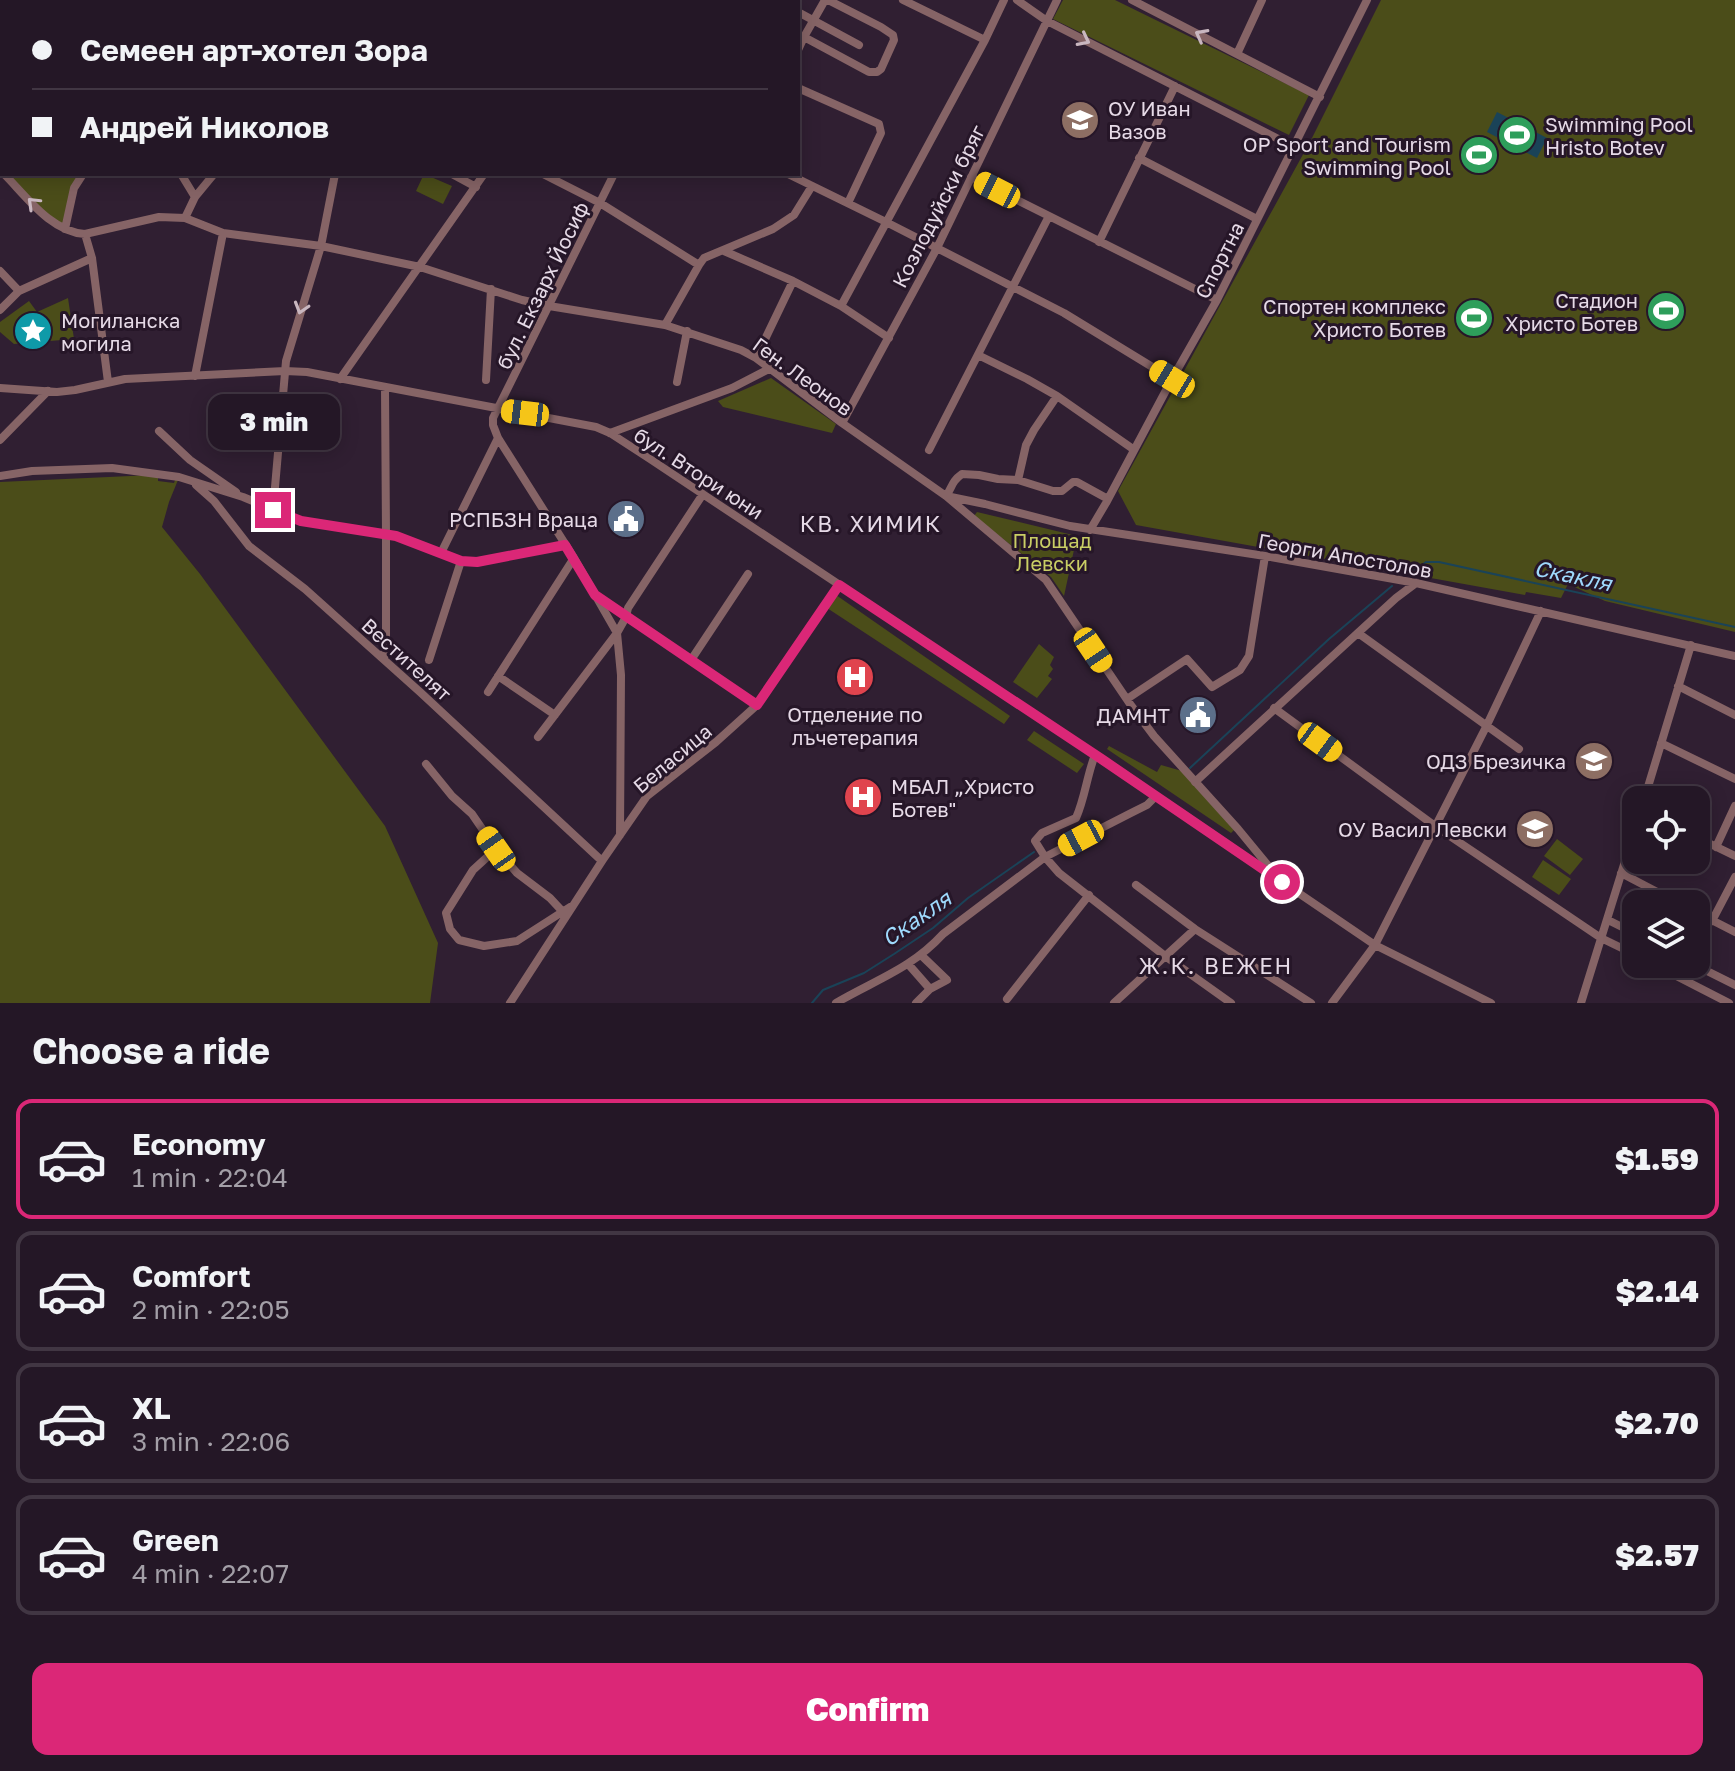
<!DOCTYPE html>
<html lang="en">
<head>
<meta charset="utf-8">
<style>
	body { margin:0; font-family:"Golos Text",sans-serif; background:#302432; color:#f1f3f6; height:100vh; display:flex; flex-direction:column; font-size:30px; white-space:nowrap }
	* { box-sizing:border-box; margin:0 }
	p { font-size:26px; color:#a39fa7 }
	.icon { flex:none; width:44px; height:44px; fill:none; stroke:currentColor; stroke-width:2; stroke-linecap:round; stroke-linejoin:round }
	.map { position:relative; height:1003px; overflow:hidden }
	.panel { display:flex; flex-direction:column; background:#241726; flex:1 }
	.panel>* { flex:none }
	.hud { position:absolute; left:0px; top:0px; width:800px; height:176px; box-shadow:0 4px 20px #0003,0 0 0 2px #413643; display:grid; align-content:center; height:176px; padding:0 32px; background:#241726 }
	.buttons { position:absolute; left:1622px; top:786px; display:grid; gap:16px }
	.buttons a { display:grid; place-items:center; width:88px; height:88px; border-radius:16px; background:#241726; box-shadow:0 4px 20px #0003,0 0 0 2px #413643; font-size:40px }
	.end { position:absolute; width:36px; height:36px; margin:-18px; border:10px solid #db2777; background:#fff; box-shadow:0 0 0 4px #fff }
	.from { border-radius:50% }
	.bubble { position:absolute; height:56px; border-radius:16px; background:#241726; box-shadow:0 4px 20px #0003,0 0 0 2px #413643; font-size:26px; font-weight:800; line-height:56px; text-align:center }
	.car { position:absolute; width:24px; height:48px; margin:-24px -12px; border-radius:10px; box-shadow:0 0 6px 2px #0007; background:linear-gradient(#f5c518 24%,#345 0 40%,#f5c518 0 76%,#345 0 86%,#f5c518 0) }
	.hud b { display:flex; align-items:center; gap:28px; height:76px; font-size:30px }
	.hud b+b { border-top:2px solid #413643 }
	.hud i { width:20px; height:20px; background:#f1f3f6 }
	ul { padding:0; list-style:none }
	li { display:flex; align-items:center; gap:24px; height:120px; margin:0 16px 12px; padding:0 16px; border:4px solid #413643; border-radius:16px }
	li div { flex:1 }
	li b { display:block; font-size:30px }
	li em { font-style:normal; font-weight:800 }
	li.selected { border-color:#db2777 }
	li>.icon { width:72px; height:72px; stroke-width:1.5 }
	h2 { padding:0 32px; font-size:36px; line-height:96px }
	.primary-button { display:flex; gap:16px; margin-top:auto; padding:16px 32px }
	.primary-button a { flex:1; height:92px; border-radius:16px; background:#db2777; color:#fff; font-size:32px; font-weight:800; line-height:92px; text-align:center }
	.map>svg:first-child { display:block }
	.green { fill:#4b4d19 }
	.water { fill:#1a4358 }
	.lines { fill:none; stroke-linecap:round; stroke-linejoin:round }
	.stream { stroke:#1a4358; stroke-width:2 }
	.minor { stroke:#866466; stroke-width:8 }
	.oneway { stroke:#c9b7c0 }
	.route { stroke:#db2777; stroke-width:10 }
	.labels { text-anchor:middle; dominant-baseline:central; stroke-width:6; stroke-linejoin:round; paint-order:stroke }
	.poi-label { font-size:20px; fill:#e6dae7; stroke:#261628; text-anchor:end }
	.street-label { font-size:20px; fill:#e6dae7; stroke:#261628 }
	.park-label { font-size:20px; fill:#c9ce65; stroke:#261628 }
	.neighbourhood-label { font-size:22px; letter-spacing:2px; fill:#e6dae7; stroke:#261628 }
	.water-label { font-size:22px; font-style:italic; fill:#9ed9fc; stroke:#261628 }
</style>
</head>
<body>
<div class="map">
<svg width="1735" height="1003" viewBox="0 0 1735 1003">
	<rect width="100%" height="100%" fill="#301f32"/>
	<path class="green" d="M 1063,0 L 1115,0 L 1309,95 L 1289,135 L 1053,19 Z
		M 1381,0 L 1735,0 L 1735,632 L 1605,601 L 1568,584 L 1561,598 L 1526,592 L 1525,595 L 1136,525 L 1118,491 L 1312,138 Z
		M 7,174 L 83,174 L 63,223 L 56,223 Z
		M 424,174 L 452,186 L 443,204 L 416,191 Z
		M 68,298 L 74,339 L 14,344 L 0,332 L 0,322 L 29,301 L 37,312 Z
		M 771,378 L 836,424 L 832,433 L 723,407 L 718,401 Z
		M 152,475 L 158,476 L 158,481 L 174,483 L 175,480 L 178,480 L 169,502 L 162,527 L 200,574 L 385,826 L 438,943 L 430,1003 L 0,1003 L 0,482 Z
		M 977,512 L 1077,536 L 1064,596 L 1051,577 L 974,516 Z
		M 836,595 L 1010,716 L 1004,724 L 827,608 Z
		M 1039,644 L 1054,657 L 1050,665 L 1053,669 L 1048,676 L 1052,679 L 1037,698 L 1013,682 Z
		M 1034,731 L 1084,764 L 1077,773 L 1027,740 Z
		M 1109,746 L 1157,772 L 1161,765 L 1182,771 L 1234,830 L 1231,833 L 1107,749 Z
		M 1557,839 L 1583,859 L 1570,875 L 1544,856 Z
		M 1543,860 L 1571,879 L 1559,895 L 1532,877 Z"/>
	<path class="water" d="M 1497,112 L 1547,138 L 1537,158 L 1487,132 Z"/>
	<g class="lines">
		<path class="stream" d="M 1408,575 L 1426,562 L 1439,562 L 1735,627
			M 1190,768 L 1329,639 L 1392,586
			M 812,1003 L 823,990 L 864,973 L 894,954 L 933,928 L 968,898 L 1034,852"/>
		<path class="minor" d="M 181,0 L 183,2
			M 377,0 L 377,2
			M 451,0 L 452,2
			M 772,0 L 777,2
			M 825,0 L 804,37 L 869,72 L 877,72 L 881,69 L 894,40 L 893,35 L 881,27 L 828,0
			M 903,0 L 985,40
			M 1017,0 L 1047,21 L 1294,147
			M 1132,0 L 1320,97
			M 42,2 L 45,0
			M 127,2 L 129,0
			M 238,2 L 239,0
			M 314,2 L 315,0
			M 434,2 L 439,0
			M 603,2 L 604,0
			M 699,2 L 700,0
			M 798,12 L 859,45
			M 0,26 L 2,25
			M 798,50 L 804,37
			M 1237,54 L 1262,0
			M 798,88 L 879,124 L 881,133 L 848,203
			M 0,124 L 2,122
			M 1139,158 L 1257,219
			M 4,174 C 26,196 51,232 85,234 L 159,217 L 185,218 L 223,233 L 321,246 L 420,267 L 522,300 L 549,306 L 665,325 L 741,350 L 756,358 L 842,423 L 946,496 L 1046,580 L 1130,704 L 1154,736 L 1238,829 L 1275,874
			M 181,174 L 195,197
			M 452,174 L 476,187
			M 543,174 L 600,203 L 699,265
			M 614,174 L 493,418 L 493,425 L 498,438 L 574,558 L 617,633 L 621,675 L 620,835
			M 788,174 L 886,222 L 1064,313 L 1172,379
			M 971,177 L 1217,300
			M 185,218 L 195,197 L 214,174
			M 65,229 L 74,188 L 83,174
			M 85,234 L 92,258 L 108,382
			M 1099,242 L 1175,86
			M 724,251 L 793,281 L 841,306 L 889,338
			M 0,271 L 19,291
			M 841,306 L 985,40 L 1004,0
			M 0,310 L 19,291 L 92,258
			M 665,325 L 699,265 L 704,258 L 773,229 L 794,215 L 812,186
			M 978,355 L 1027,379 L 1057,396 L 1133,449
			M 756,358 L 793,281
			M 195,376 L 223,233
			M 340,379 L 484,174
			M 486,380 L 491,289
			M 677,382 L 687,331
			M 0,388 L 57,392 L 75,390 L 125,379 L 285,371 L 307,372 L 596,427 L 610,433 L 650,459 L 1103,760 L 1375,945 L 1491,1003
			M 842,423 L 937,248 L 1057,0
			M 159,431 L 190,460 L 236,492
			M 610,433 L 732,388 L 769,369
			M 0,440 L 48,391
			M 929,450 L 1049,216
			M 0,476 L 32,471 L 112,468 L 179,477 L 243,497 L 301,521 L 396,536 L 461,561 L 477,562 L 565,545
			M 1018,480 L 1026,445 L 1034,430 L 1057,396
			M 196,485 L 214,501 L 249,546 L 305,589 L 420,692 L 602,861
			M 1108,499 L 1077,482 L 1073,482 L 1062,491 L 1053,491 L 1018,480 L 998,479 L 979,475 L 962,474 C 951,482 953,486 946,496 L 985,504 L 1070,526 L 1265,556 L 1416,583 L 1735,656
			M 273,510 L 286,361 L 321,246 L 335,174
			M 1090,530 L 1106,503 L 1172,379 L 1217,300 L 1367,0
			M 441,553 L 498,438
			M 599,598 L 757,705
			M 1358,633 L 1519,749
			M 384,659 L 386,638 L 386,534 L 385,388
			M 429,660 L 461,561
			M 691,660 L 748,574
			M 498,676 L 555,715
			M 1678,686 L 1735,715
			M 488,692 L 574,558
			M 1127,699 L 1187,659 L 1212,687 L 1240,670 L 1249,656 L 1265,556
			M 1274,708 L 1435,826 L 1601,938 L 1636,955
			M 538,737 L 617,633 L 626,617 L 628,608 L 703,494
			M 1661,743 L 1735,779
			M 1095,755 C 1087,775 1085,798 1076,818 L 1042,833 L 1035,841 L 1045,857 L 1059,873 L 1165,956 L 1231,1003
			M 426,764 L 452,796 L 472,814 L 496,849 L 517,873 L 550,898 L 563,912
			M 1195,782 L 1396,598 L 1416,583
			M 1644,800 L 1691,645
			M 1696,837 L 1735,856
			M 1716,847 L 1735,806
			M 496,849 L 473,870 L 446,913 L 450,929 L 459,940 L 484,946 L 517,941 L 570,907
			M 1621,873 L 1680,904
			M 1136,885 L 1195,929 L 1311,1003
			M 1696,912 L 1735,932
			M 1608,920 L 1636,934
			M 1712,921 L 1735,877
			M 1653,964 L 1729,1003
			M 1693,964 L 1735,985
			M 909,965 L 930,989
			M 1007,999 L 1089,895
			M 510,1003 L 602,861 L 647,796 L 716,742 L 757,705 L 839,585
			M 836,1003 C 875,980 911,969 943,934 L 1045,857 L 1131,813 L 1147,805 L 1156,796
			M 916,1003 L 930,989 L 947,980 L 921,955
			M 1114,1003 L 1195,929
			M 1332,1003 L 1375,945 L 1486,727 L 1541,611
			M 1581,1003 L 1636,826"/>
	</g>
	<defs><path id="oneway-chevron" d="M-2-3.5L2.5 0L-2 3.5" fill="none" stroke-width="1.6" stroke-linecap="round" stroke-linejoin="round" transform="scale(2)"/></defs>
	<g class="oneway">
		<use href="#oneway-chevron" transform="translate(1201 35) rotate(-152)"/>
		<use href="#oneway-chevron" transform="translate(1084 40) rotate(27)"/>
		<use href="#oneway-chevron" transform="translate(33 203) rotate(-136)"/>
		<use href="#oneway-chevron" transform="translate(301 308) rotate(107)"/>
	</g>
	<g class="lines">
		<path class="route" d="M 273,510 L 301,521 L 396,536 L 461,561 L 477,562 L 565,545 L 595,595 L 757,705 L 839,585 L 1103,760 L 1282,882"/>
	</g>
	<defs>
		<symbol id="school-disc" viewBox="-11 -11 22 22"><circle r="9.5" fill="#8d6e63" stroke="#261628"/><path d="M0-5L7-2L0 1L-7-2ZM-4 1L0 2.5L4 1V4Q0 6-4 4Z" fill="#fff"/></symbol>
		<symbol id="stadium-disc" viewBox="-11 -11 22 22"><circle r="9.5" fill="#2e9e5b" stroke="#261628"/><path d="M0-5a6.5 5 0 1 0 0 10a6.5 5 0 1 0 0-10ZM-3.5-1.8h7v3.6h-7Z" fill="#fff"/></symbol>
		<symbol id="sight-disc" viewBox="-11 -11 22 22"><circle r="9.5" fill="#0f9aa8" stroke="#261628"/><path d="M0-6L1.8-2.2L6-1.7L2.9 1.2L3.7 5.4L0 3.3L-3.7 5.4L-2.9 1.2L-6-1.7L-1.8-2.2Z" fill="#fff"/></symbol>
		<symbol id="civic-disc" viewBox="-11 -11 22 22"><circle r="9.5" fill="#5c6f8a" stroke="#261628"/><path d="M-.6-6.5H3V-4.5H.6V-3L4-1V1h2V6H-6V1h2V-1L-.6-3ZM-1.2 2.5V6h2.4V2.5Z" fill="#fff"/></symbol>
		<symbol id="hospital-disc" viewBox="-11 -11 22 22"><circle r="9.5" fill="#e0444e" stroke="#261628"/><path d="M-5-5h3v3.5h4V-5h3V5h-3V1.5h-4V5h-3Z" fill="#fff"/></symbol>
	</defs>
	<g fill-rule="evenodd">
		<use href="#school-disc" x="1058" y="98" width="44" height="44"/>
		<use href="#stadium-disc" x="1495" y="113" width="44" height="44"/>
		<use href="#stadium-disc" x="1457" y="133" width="44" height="44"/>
		<use href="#stadium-disc" x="1644" y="289" width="44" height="44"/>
		<use href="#stadium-disc" x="1452" y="296" width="44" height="44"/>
		<use href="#sight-disc" x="11" y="309" width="44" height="44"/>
		<use href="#civic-disc" x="604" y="497" width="44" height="44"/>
		<use href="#hospital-disc" x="833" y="655" width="44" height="44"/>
		<use href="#civic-disc" x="1176" y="693" width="44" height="44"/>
		<use href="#school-disc" x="1572" y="739" width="44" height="44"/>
		<use href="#hospital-disc" x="841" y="775" width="44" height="44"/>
		<use href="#school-disc" x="1513" y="807" width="44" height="44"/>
	</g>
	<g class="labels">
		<g class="poi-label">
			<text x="1108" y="108" text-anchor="start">ОУ Иван<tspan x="1108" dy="23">Вазов</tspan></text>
			<text x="1545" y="124" text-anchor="start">Swimming Pool<tspan x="1545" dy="23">Hristo Botev</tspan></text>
			<text x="1451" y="144">OP Sport and Tourism<tspan x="1451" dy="23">Swimming Pool</tspan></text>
			<text x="1638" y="300">Стадион<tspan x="1638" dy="23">Христо Ботев</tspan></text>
			<text x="1446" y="306">Спортен комплекс<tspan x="1446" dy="23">Христо Ботев</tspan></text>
			<text x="61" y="320" text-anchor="start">Могиланска<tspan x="61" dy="23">могила</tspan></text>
			<text x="598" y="519">РСПБЗН Враца</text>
			<text x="855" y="714" text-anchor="middle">Отделение по<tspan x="855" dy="23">лъчетерапия</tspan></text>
			<text x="1170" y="715">ДАМНТ</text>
			<text x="1566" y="761">ОДЗ Брезичка</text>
			<text x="891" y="786" text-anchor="start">МБАЛ „Христо<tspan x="891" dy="23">Ботев"</tspan></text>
			<text x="1507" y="829">ОУ Васил Левски</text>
		</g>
		<g class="street-label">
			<text transform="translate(938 206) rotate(-63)">Козлодуйски бряг</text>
			<text transform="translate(1219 260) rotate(-63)">Спортна</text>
			<text transform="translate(542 285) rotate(-64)">бул. Екзарх Йосиф</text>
			<text transform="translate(803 376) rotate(36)">Ген. Леонов</text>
			<text transform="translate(699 473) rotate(33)">бул. Втори юни</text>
			<text transform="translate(1345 555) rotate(10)">Георги Апостолов</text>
			<text transform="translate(407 659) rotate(42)">Вестителят</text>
			<text transform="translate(672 758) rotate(-40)">Беласица</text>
		</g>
		<g class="park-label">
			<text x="1052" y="540">Площад<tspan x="1052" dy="23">Левски</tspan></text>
		</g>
		<g class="neighbourhood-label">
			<text x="871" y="523">КВ. ХИМИК</text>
			<text x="1216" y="965">Ж.К. ВЕЖЕН</text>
		</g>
		<g class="water-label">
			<text transform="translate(1573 575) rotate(12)">Скакля</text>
			<text transform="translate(916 918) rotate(-35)">Скакля</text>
		</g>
	</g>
</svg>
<div class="buttons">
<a><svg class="icon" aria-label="locate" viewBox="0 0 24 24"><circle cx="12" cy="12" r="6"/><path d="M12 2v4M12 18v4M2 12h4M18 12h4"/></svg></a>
<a><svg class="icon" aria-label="layers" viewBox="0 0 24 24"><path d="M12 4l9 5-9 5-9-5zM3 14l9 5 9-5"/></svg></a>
</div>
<i class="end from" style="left:1282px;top:882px"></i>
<i class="end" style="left:273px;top:510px"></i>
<div class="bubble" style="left:208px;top:394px;width:132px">3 min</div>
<i class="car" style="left:997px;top:190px;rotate:297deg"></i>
<i class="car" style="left:1172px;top:379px;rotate:301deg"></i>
<i class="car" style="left:525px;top:413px;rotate:277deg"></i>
<i class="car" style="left:1093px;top:650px;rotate:146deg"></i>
<i class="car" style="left:1320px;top:742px;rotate:126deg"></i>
<i class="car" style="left:1081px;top:838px;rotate:242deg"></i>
<i class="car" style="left:496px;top:849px;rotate:325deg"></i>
<div class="hud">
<b><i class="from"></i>Семеен арт-хотел Зора</b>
<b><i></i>Андрей Николов</b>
</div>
</div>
<section class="panel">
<h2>Choose a ride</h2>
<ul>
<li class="selected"><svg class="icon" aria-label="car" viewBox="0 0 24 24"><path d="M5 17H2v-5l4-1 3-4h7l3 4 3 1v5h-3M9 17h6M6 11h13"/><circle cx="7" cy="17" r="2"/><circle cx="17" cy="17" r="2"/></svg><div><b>Economy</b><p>1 min · 22:04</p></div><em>$1.59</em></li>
<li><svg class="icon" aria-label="car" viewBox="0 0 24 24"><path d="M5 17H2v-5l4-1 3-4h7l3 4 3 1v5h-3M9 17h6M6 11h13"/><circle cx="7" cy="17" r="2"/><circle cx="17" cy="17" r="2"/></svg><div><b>Comfort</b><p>2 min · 22:05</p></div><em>$2.14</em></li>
<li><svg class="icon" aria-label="car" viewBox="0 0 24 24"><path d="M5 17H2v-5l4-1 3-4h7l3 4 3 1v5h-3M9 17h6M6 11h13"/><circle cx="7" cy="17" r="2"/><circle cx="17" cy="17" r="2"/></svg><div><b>XL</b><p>3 min · 22:06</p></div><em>$2.70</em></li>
<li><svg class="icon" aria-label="car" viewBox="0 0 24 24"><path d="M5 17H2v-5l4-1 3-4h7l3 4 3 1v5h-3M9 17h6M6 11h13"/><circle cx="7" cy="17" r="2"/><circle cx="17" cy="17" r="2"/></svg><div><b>Green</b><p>4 min · 22:07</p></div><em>$2.57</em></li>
</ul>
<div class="primary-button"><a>Confirm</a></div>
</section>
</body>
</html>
